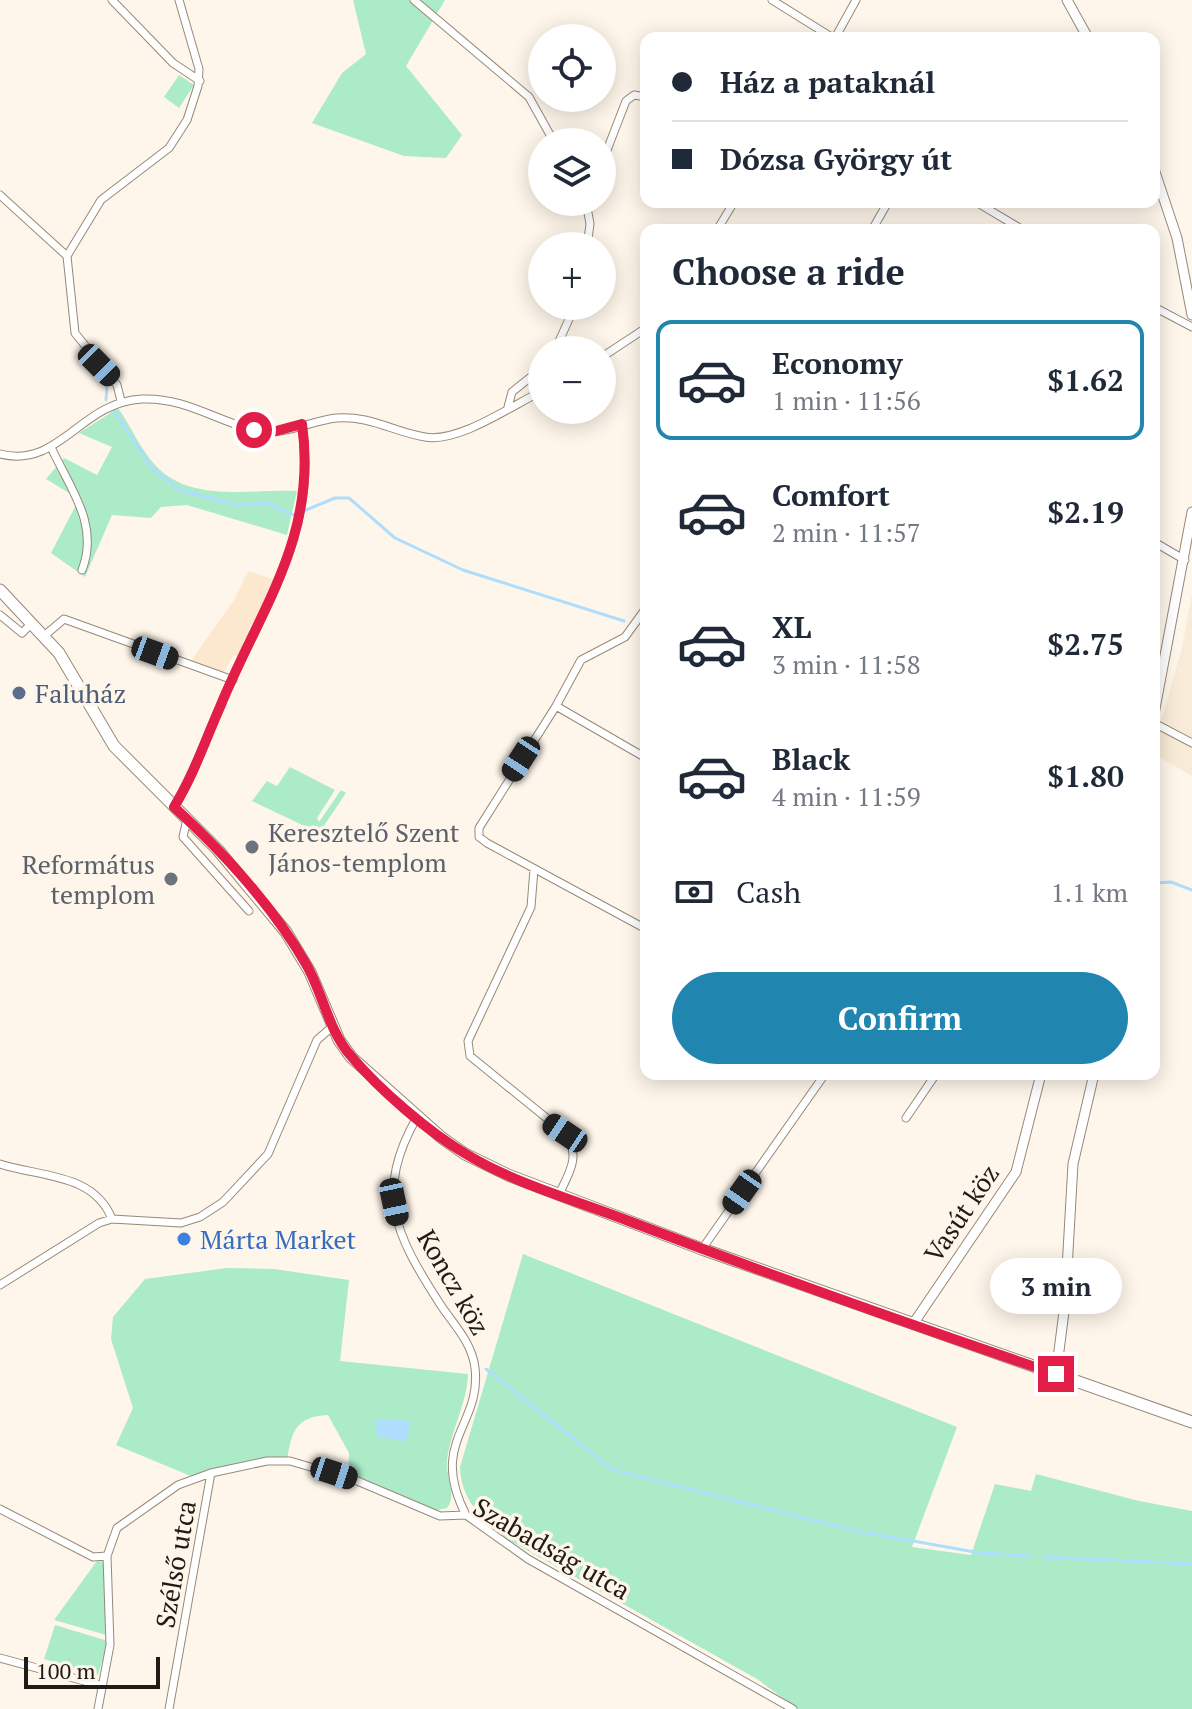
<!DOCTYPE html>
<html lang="en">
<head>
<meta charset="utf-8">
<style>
	body { margin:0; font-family:"PT Serif",serif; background:#f6f6f7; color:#1f2937; height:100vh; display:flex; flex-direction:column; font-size:30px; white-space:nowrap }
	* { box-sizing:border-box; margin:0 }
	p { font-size:26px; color:#747a83 }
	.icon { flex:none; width:44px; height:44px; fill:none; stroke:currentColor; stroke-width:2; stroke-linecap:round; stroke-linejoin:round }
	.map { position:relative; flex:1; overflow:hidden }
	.sheet { position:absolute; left:640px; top:224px; width:520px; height:856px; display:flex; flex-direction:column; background:#fff; border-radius:16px; box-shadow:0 4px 20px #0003 }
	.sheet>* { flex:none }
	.hud { position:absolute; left:640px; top:32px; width:520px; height:176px; border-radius:16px; box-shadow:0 4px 20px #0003; display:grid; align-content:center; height:176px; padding:0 32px; background:#fff }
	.tools { position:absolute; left:528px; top:24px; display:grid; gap:16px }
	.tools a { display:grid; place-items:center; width:88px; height:88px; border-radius:50%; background:#fff; box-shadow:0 4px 20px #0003; font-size:40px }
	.scale { position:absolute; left:24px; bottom:20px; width:136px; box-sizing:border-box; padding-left:8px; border:4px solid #211b15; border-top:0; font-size:22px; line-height:28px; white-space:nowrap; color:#211b15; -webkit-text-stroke:6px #fff6eb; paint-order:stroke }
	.end { position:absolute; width:36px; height:36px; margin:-18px; border:10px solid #e11d48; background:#fff; box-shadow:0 0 0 4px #fff }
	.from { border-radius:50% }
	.bubble { position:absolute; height:56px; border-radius:28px; background:#fff; box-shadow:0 4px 20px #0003; font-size:26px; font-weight:700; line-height:56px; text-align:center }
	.car { position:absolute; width:24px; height:48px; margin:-24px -12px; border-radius:10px; box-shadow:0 0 6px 2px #0007; background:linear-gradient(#222 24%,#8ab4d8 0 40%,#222 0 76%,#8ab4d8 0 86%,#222 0) }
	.hud b { display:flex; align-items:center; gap:28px; height:76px; font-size:30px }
	.hud b+b { border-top:2px solid #e0e1e3 }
	.hud i { width:20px; height:20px; background:#1f2937 }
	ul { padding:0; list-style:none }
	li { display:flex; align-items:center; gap:24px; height:120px; margin:0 16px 12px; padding:0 16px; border:4px solid transparent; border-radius:16px }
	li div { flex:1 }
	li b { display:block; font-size:30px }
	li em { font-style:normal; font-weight:700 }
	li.active { border-color:#2086af }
	li>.icon { width:72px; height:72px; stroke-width:1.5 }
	h2 { padding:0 32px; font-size:36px; line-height:96px }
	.pay { display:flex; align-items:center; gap:20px; height:88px; padding:0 32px; font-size:30px }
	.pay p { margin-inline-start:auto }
	.primary-button { display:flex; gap:16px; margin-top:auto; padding:16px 32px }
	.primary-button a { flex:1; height:92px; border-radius:48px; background:#2086af; color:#fff; font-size:32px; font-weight:700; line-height:92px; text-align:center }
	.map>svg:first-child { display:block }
	.built { fill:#fce8cf }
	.industrial { fill:#f8ebd7 }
	.green { fill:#abebc7 }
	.water { fill:#afddfe }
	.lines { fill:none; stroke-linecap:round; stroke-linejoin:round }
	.stream { stroke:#afddfe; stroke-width:3 }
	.minor-casing { stroke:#978979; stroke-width:9 }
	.tertiary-casing { stroke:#978979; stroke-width:11 }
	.secondary-casing { stroke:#978979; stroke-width:13 }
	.minor { stroke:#fff; stroke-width:7 }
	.tertiary { stroke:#fff; stroke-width:9 }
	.secondary { stroke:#fff; stroke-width:11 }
	.route { stroke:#e11d48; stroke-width:10 }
	.service-dot { fill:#5c6f8a; stroke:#fff6eb; stroke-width:3 }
	.worship-dot { fill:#6b7280; stroke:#fff6eb; stroke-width:3 }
	.shop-dot { fill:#3f7fe0; stroke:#fff6eb; stroke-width:3 }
	.labels { text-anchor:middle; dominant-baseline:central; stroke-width:7; stroke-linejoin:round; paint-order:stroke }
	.service-label { font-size:26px; fill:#4e5e75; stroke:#fff6eb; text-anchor:start }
	.worship-label { font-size:26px; fill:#5b616d; stroke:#fff6eb; text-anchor:start }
	.street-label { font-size:26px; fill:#211b15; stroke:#fff6eb }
	.shop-label { font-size:26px; fill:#366cbe; stroke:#fff6eb; text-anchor:start }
</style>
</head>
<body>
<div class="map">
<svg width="1192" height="1709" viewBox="0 0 1192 1709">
	<rect width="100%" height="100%" fill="#fff6eb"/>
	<path class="built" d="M 248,571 L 273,579 L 258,622 L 253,621 L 248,630 L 253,634 L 250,640 L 245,638 L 241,657 L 234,655 L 223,673 L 191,661 L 234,600 Z"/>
	<path class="industrial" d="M 1192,594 L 1192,776 L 1154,754 L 1154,746 L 1182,648 Z"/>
	<path class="green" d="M 353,0 L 445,0 L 406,66 L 462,135 L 446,158 L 404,156 L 312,123 L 342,73 L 366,54 Z
		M 179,75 L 194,85 L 179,108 L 164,97 Z
		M 118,408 C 131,426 140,449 156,466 C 191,503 250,489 297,491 L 287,535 L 187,505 L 161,507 L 151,518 L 112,515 L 85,577 L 51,553 L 77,503 L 74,496 L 46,479 L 64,458 L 97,475 L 112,447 L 79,433 Z
		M 290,767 L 335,790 L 317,818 L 319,822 L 341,790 L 346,793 L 319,833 L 252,801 L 267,781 L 277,786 Z
		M 523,1254 L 957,1427 L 912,1547 L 971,1555 L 995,1484 L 1031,1491 L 1036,1474 L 1139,1501 L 1192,1511 L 1192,1709 L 798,1709 L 757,1679 L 498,1534 C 477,1513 461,1497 460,1467 Z
		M 227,1268 L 274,1269 L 349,1280 L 340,1361 L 468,1374 C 467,1404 451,1430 447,1460 C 445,1477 458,1494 447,1508 L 434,1511 L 348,1472 L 349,1453 L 328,1415 C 296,1417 292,1430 287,1460 L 240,1462 L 198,1479 L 116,1445 L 133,1408 L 111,1339 L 113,1317 L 145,1279 Z
		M 97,1561 L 106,1562 L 110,1636 L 54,1620 Z
		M 55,1625 L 108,1641 L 98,1675 L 44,1659 Z"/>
	<path class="water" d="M 375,1419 L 411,1421 L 408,1436 L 403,1441 L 378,1437 Z"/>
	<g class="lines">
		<path class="stream" d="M 106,400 L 107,384
			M 114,410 L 151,467 L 180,490 L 235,505 L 267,503 L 294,515 L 335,498 L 349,498 L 395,538 L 463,570 L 624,621
			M 1154,883 L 1171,882 L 1192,890
			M 486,1369 L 613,1470 L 852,1530 L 980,1553 L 1030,1556
			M 1044,1557 L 1192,1564"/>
		<defs>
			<path id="minor" d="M 112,0 L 173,63 L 200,81
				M 414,0 L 529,97 L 554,142
				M 772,0 L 833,38
				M 835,38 L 856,0
				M 602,163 L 626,101 L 634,95 L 646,97
				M 0,195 L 67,256 L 75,333 L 117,385 L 121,401
				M 586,202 L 590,224 L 587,246
				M 976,202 L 1023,230
				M 717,230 L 734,202
				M 872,230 L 888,202
				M 67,256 L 101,200 L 169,148 L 187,120 L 198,86 L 199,69 L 179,0
				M 1154,307 L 1192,327
				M 555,350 L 575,306
				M 602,357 L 646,328
				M 508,407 L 512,392 L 542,368
				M 51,447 C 69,487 100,524 82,570
				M 0,454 C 60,469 80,402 142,399 C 186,397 217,422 258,431 C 282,436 311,421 336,418 C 369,415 394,432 425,437 C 459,443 511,406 542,391
				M 1154,542 L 1185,560
				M 646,608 L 625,637 L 581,660 L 556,706 L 479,828 L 479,837 L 487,843 L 646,929
				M 0,615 L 22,633 L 32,623
				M 44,636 L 64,619 L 233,680
				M 556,706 L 646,758
				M 1154,723 L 1192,743
				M 174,807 C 194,775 205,741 220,707 C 260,609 319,537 302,424
				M 187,819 L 183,837 L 249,911
				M 534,869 L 531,907 L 468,1041 L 470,1056 L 565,1133 C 581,1155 570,1172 559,1194
				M 417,1117 C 374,1193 395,1234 440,1304 C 453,1324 472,1342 475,1368 C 482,1426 428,1441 466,1515
				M 906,1118 L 936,1074
				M 0,1164 C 40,1177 94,1173 112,1219
				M 702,1249 L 825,1074
				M 0,1285 L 99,1223 L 112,1219 L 181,1223 L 200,1217 L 223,1202 L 268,1154 L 317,1040 L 333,1026
				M 0,1509 L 93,1557 L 107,1556
				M 0,1658 L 103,1686
				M 98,1709 L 110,1645 L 107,1556 L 117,1528 L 178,1485 L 211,1473 L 267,1461 L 290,1461 L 355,1480 L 440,1516 L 466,1515 L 528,1559 L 793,1709
				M 169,1709 L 211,1473"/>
			<path id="tertiary" d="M 1067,0 L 1088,38
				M 1154,169 L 1177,238 L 1192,315
				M 1154,714 L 1192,512
				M 913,1324 L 1016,1172 L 1041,1074
				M 1056,1374 L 1065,1304 L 1073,1164 L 1094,1074"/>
			<path id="secondary" d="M 0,590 L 59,653 L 114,746 L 218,850 L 286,932 L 310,972 L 339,1040 L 351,1057 L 442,1138 L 465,1154 L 508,1175 L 702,1249 L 1192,1422"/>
		</defs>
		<use href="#minor" class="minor-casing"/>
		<use href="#tertiary" class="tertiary-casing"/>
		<use href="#secondary" class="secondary-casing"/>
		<use href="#minor" class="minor"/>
		<use href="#tertiary" class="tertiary"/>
		<use href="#secondary" class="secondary"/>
	</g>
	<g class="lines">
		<path class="route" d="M 254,430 L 276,431 L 302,424 C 318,537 260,609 220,707 C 205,741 194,774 174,807 C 223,852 273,906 306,964 C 323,993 328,1030 351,1056 C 379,1089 428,1132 466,1154 C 517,1185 579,1201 634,1223 C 773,1276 914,1326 1056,1374"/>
	</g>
	<circle class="service-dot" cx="19" cy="693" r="8"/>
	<g class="worship-dot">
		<circle cx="252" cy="847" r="8"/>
		<circle cx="171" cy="879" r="8"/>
	</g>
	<circle class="shop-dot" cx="184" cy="1239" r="8"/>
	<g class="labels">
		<g class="service-label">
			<text x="35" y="693">Faluház</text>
		</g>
		<g class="worship-label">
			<text x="268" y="832">Keresztelő Szent<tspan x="268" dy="30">János-templom</tspan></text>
			<text x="155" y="864" text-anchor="end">Református<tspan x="155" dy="30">templom</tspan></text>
		</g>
		<g class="street-label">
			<text transform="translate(961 1213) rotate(-56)">Vasút köz</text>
			<text transform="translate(454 1282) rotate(60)">Koncz köz</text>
			<text transform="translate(552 1548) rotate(30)">Szabadság utca</text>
			<text transform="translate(175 1564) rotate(-80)">Szélső utca</text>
		</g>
		<g class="shop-label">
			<text x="200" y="1239">Márta Market</text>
		</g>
	</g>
</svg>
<div class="tools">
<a><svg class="icon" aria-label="locate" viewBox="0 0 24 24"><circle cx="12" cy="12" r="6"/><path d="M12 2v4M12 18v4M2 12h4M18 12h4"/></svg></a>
<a><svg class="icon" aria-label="layers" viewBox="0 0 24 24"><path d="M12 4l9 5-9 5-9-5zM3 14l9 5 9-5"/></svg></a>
<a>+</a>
<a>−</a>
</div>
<div class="scale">100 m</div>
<i class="end from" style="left:254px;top:430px"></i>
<i class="end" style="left:1056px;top:1374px"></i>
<div class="bubble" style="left:990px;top:1258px;width:132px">3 min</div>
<i class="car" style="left:99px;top:365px;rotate:135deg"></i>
<i class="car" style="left:155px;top:653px;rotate:110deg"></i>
<i class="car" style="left:521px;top:759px;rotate:213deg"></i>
<i class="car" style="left:565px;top:1133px;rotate:304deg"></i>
<i class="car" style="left:742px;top:1192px;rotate:215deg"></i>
<i class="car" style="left:394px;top:1202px;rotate:168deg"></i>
<i class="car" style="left:334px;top:1473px;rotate:108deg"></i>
<div class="hud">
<b><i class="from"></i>Ház a pataknál</b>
<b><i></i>Dózsa György út</b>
</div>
<section class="sheet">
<h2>Choose a ride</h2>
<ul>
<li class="active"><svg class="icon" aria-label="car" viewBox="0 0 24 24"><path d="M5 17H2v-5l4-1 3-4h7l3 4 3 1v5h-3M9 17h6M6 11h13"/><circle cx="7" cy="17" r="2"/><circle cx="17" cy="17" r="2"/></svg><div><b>Economy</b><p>1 min · 11:56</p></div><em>$1.62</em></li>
<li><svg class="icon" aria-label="car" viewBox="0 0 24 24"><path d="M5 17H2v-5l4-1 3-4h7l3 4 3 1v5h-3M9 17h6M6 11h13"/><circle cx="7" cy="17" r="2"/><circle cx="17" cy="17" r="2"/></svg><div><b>Comfort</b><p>2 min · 11:57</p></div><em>$2.19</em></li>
<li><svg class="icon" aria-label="car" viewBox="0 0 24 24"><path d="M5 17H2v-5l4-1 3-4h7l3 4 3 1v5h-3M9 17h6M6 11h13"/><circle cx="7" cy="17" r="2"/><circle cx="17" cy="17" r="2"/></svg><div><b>XL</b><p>3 min · 11:58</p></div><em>$2.75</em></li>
<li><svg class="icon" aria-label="car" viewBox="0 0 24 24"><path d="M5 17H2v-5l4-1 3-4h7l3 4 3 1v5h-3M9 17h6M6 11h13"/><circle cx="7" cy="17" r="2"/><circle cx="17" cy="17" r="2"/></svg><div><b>Black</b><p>4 min · 11:59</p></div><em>$1.80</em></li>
</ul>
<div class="pay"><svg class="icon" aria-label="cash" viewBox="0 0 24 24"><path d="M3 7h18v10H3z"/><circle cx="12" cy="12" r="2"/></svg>Cash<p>1.1 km</p></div>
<div class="primary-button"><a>Confirm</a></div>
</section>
</div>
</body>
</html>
